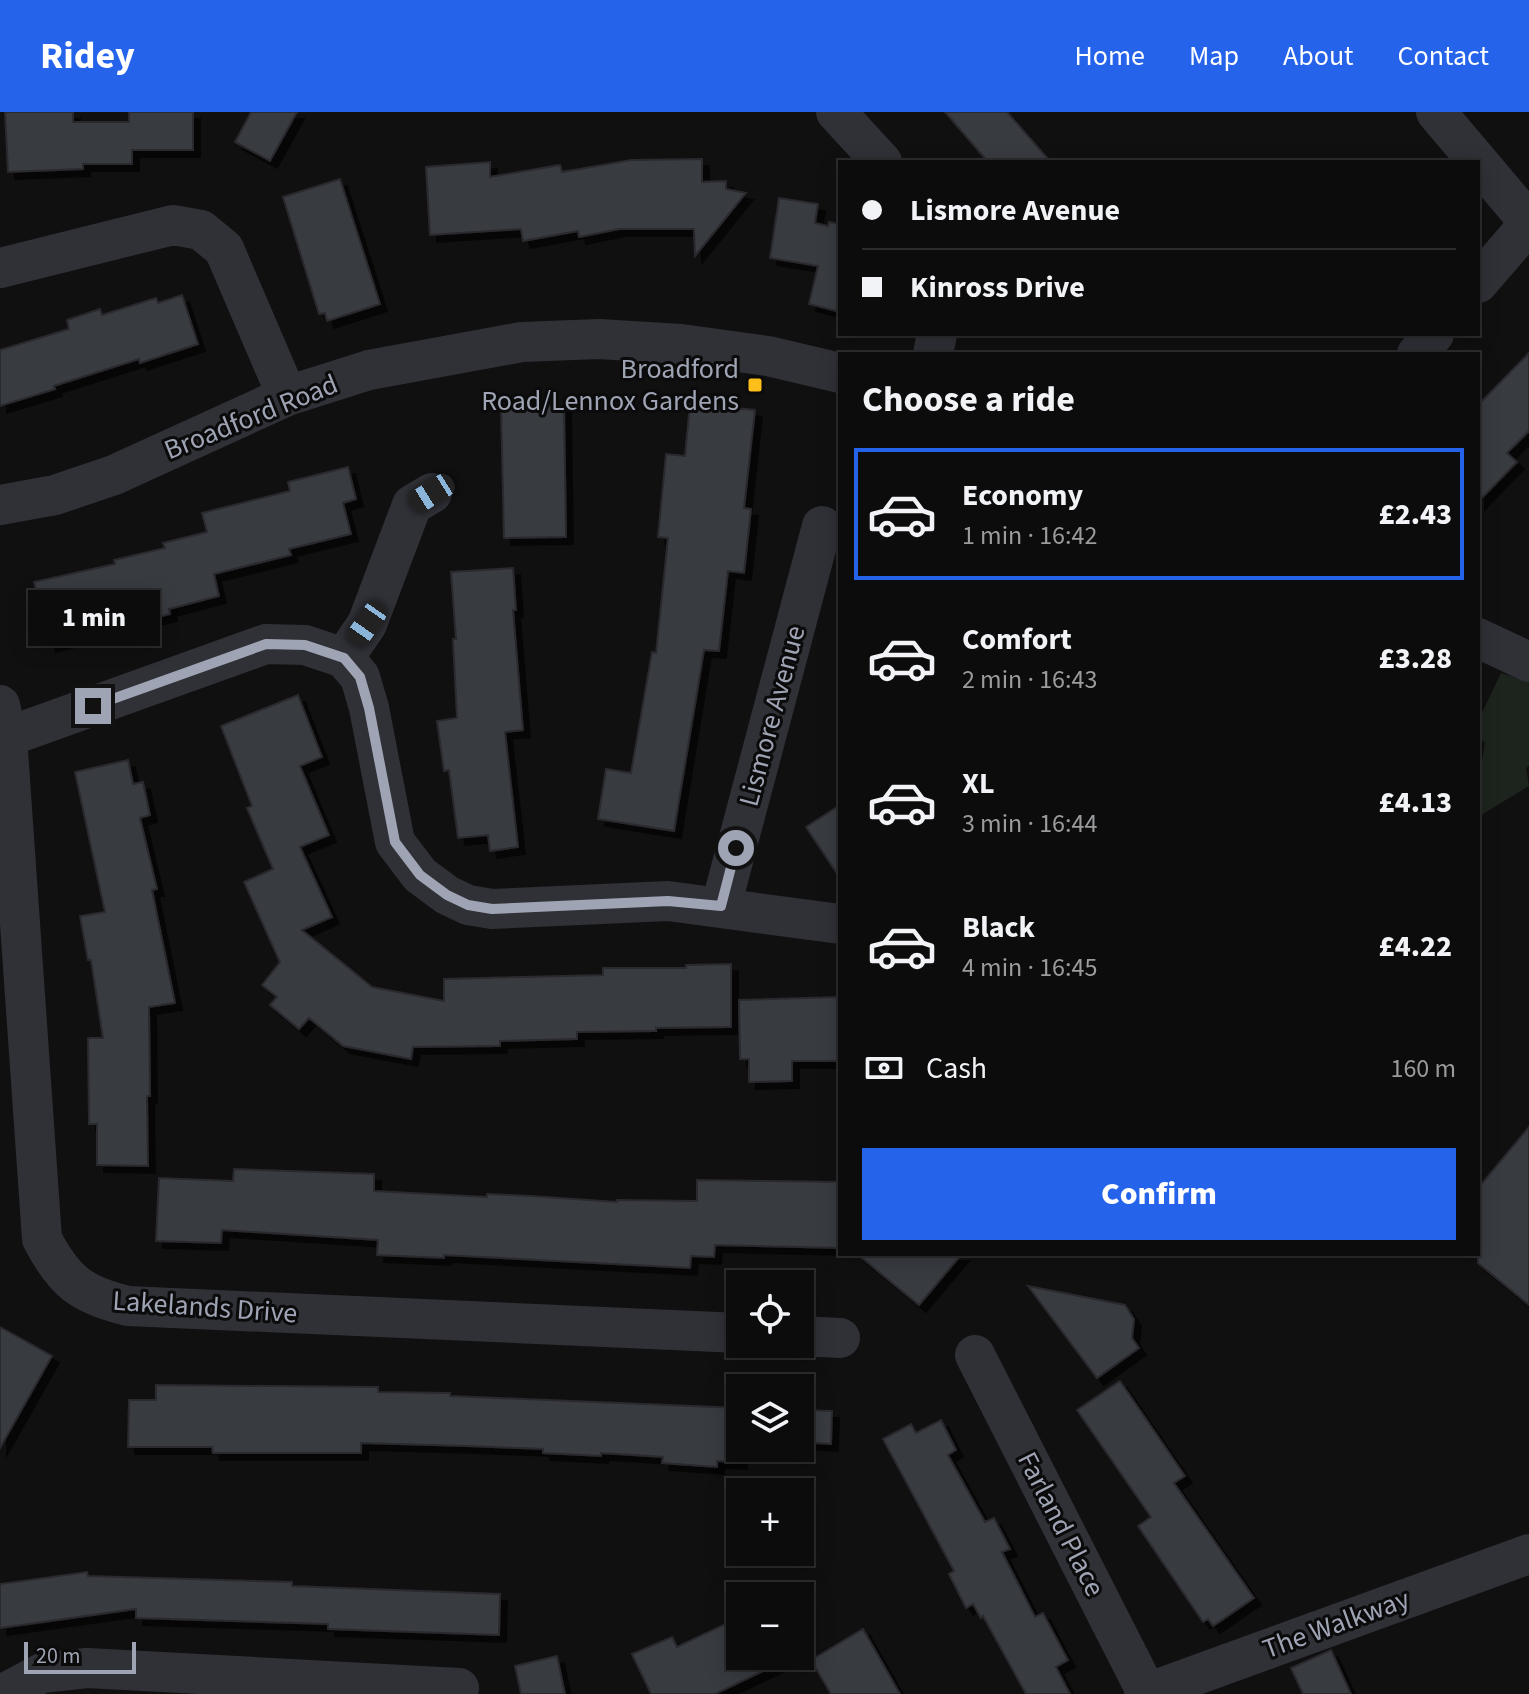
<!DOCTYPE html>
<html lang="en">
<head>
<meta charset="utf-8">
<style>
	body { margin:0; font-family:"Source Sans 3",sans-serif; background:#151516; color:#f1f3f6; height:100vh; display:flex; flex-direction:column; font-size:30px; white-space:nowrap }
	* { box-sizing:border-box; margin:0 }
	p { font-size:26px; color:#9a9b9d }
	.icon { flex:none; width:44px; height:44px; fill:none; stroke:currentColor; stroke-width:2; stroke-linecap:round; stroke-linejoin:round }
	.map { position:relative; flex:1; overflow:hidden }
	.sheet { position:absolute; left:838px; top:240px; width:642px; height:904px; display:flex; flex-direction:column; background:#0c0c0d; border-radius:0px; box-shadow:0 4px 20px #0003,0 0 0 2px #2c2c2e }
	.sheet>* { flex:none }
	.top-card { position:absolute; left:838px; top:48px; width:642px; height:176px; border-radius:0px; box-shadow:0 4px 20px #0003,0 0 0 2px #2c2c2e; display:grid; align-content:center; height:176px; padding:0 24px; background:#0c0c0d }
	.fabs { position:absolute; left:726px; top:1158px; display:grid; gap:16px }
	.fabs a { display:grid; place-items:center; width:88px; height:88px; border-radius:0px; background:#0c0c0d; box-shadow:0 4px 20px #0003,0 0 0 2px #2c2c2e; font-size:40px }
	.scale { position:absolute; left:24px; bottom:20px; width:112px; box-sizing:border-box; padding-left:8px; border:4px solid #9fa4b4; border-top:0; font-size:22px; line-height:28px; white-space:nowrap; color:#9fa4b4; -webkit-text-stroke:6px #0b0b0c; paint-order:stroke }
	.end { position:absolute; width:36px; height:36px; margin:-18px; border:10px solid #9fa4b4; background:#111; box-shadow:0 0 0 4px #111 }
	.from { border-radius:50% }
	.bubble { position:absolute; height:56px; border-radius:0px; background:#0c0c0d; box-shadow:0 4px 20px #0003,0 0 0 2px #2c2c2e; font-size:26px; font-weight:800; line-height:56px; text-align:center }
	.car { position:absolute; width:24px; height:48px; margin:-24px -12px; border-radius:10px; box-shadow:0 0 6px 2px #0007; background:linear-gradient(#222 24%,#8ab4d8 0 40%,#222 0 76%,#8ab4d8 0 86%,#222 0) }
	.top-card b { display:flex; align-items:center; gap:28px; height:76px; font-size:30px }
	.top-card b+b { border-top:2px solid #2c2c2e }
	.top-card i { width:20px; height:20px; background:#f1f3f6 }
	ul { padding:0; list-style:none }
	li { display:flex; align-items:center; gap:24px; height:132px; margin:0 16px 12px; padding:0 8px; border:4px solid transparent; border-radius:0px }
	li div { flex:1 }
	li b { display:block; font-size:30px }
	li em { font-style:normal; font-weight:800 }
	li.selected { border-color:#2563eb }
	li>.icon { width:72px; height:72px; stroke-width:1.5 }
	h2 { padding:0 24px; font-size:36px; line-height:96px }
	.pay { display:flex; align-items:center; gap:20px; height:88px; padding:0 24px; font-size:30px }
	.pay p { margin-inline-start:auto }
	.button { display:flex; gap:16px; margin-top:auto; padding:16px 24px }
	.button a { flex:1; height:92px; border-radius:0px; background:#2563eb; color:#fff; font-size:32px; font-weight:800; line-height:92px; text-align:center }
	header { display:flex; align-items:center; gap:48px; box-sizing:border-box; height:112px; padding:0 40px; background:#2563eb; color:#fff }
	header strong { font-size:38px }
	nav { display:flex; gap:44px; margin-inline-start:auto; font-size:28px }
	.map>svg:first-child { display:block }
	.green { fill:#1c241d }
	.building { fill:#393a40; stroke:#2a292e; stroke-width:2; filter:url(#shadow) }
	.lines { fill:none; stroke-linecap:round; stroke-linejoin:round }
	.street { stroke:#303137; stroke-width:40 }
	.route { stroke:#9fa4b4; stroke-width:10 }
	.poi-dot { fill:#ffbf1a; stroke:#0b0b0c; stroke-width:3 }
	.labels { text-anchor:middle; dominant-baseline:central; stroke-width:6; stroke-linejoin:round; paint-order:stroke }
	.poi-label { font-size:28px; fill:#9fa4b4; stroke:#0b0b0c; text-anchor:end }
	.street-label { font-size:28px; fill:#9fa4b4; stroke:#0b0b0c }
</style>
</head>
<body>
<header>
<strong>Ridey</strong>
<nav><a>Home</a><a>Map</a><a>About</a><a>Contact</a></nav>
</header>
<div class="map">
<svg width="1529" height="1582" viewBox="0 0 1529 1582">
	<defs>
		<filter id="shadow"><feDropShadow dx="7" dy="7" stdDeviation="0" flood-color="#0009"/></filter>
	</defs>
	<rect width="100%" height="100%" fill="#101011"/>
	<path class="green" d="M 1501,561 L 1529,570 L 1529,654 L 1526,656 L 1529,674 L 1478,705 L 1478,672 L 1485,631 L 1478,624 L 1478,609 Z"/>
	<path class="building" d="M 5,0 L 73,0 L 73,10 L 129,10 L 129,0 L 193,0 L 193,38 L 132,38 L 132,52 L 83,52 L 83,57 L 8,60 Z
		M 251,0 L 297,0 L 270,49 L 235,30 Z
		M 945,0 L 1007,0 L 1051,50 L 988,50 Z
		M 702,47 L 702,70 L 726,69 L 726,77 L 746,81 L 695,144 L 694,117 L 619,117 L 579,125 L 578,119 L 523,129 L 521,117 L 430,123 L 426,55 L 490,50 L 490,65 L 560,53 L 562,60 L 631,48 Z
		M 340,67 L 380,192 L 327,209 L 325,201 L 319,202 L 283,85 Z
		M 779,86 L 818,92 L 815,111 L 828,114 L 829,110 L 840,112 L 840,200 L 809,192 L 818,154 L 770,146 Z
		M 182,183 L 198,232 L 140,251 L 139,247 L 54,274 L 55,277 L 0,294 L 0,238 L 69,217 L 67,208 L 100,197 L 102,203 L 156,186 L 158,191 Z
		M 1529,241 L 1529,319 L 1507,341 L 1517,350 L 1478,390 L 1478,293 Z
		M 690,292 L 755,298 L 744,396 L 751,397 L 744,461 L 728,459 L 719,539 L 704,538 L 674,719 L 598,707 L 606,657 L 631,661 L 652,540 L 656,541 L 668,426 L 658,425 L 666,342 L 685,344 Z
		M 564,294 L 566,425 L 504,426 L 501,295 Z
		M 348,355 L 356,387 L 343,391 L 351,422 L 289,437 L 291,443 L 214,462 L 219,484 L 169,497 L 170,502 L 49,533 L 34,470 L 115,452 L 114,448 L 165,436 L 163,431 L 207,420 L 202,401 L 290,379 L 288,370 Z
		M 513,456 L 516,498 L 513,498 L 523,618 L 505,620 L 518,735 L 490,739 L 488,723 L 458,726 L 449,658 L 444,659 L 437,609 L 457,606 L 453,527 L 456,527 L 451,460 Z
		M 298,583 L 322,645 L 300,654 L 329,723 L 300,735 L 332,805 L 302,818 L 372,875 L 444,889 L 444,867 L 603,863 L 603,856 L 686,856 L 686,853 L 731,852 L 731,915 L 656,916 L 656,919 L 577,920 L 577,927 L 500,929 L 500,934 L 413,935 L 411,947 L 343,934 L 309,906 L 299,917 L 270,893 L 277,885 L 262,873 L 280,850 L 244,770 L 273,757 L 247,696 L 252,694 L 221,614 Z
		M 128,648 L 133,672 L 143,670 L 150,703 L 140,706 L 157,777 L 152,778 L 175,891 L 149,895 L 150,984 L 147,984 L 148,1054 L 97,1053 L 97,1012 L 89,1012 L 88,926 L 103,926 L 91,848 L 88,848 L 80,804 L 105,800 L 75,660 Z
		M 840,693 L 840,766 L 806,715 Z
		M 840,885 L 840,949 L 792,949 L 792,969 L 749,970 L 749,947 L 740,947 L 739,888 Z
		M 1529,1015 L 1529,1193 L 1478,1151 L 1478,1076 Z
		M 234,1057 L 374,1062 L 374,1079 L 487,1085 L 487,1082 L 530,1084 L 617,1090 L 617,1088 L 697,1089 L 697,1068 L 840,1070 L 840,1136 L 715,1133 L 714,1145 L 691,1144 L 690,1156 L 444,1143 L 444,1146 L 377,1143 L 378,1128 L 222,1118 L 221,1131 L 156,1129 L 159,1066 L 233,1069 Z
		M 857,1142 L 962,1142 L 919,1193 Z
		M 1028,1174 L 1125,1193 L 1134,1207 L 1132,1226 L 1139,1236 L 1097,1266 Z
		M 0,1215 L 52,1244 L 0,1336 Z
		M 1120,1269 L 1185,1364 L 1174,1371 L 1254,1486 L 1213,1514 L 1208,1507 L 1203,1510 L 1138,1414 L 1151,1405 L 1077,1298 Z
		M 156,1273 L 378,1275 L 378,1280 L 450,1281 L 450,1284 L 740,1296 L 740,1350 L 717,1349 L 717,1355 L 662,1351 L 663,1345 L 601,1341 L 601,1344 L 543,1341 L 543,1337 L 467,1334 L 361,1331 L 361,1341 L 213,1341 L 212,1335 L 128,1335 L 129,1288 L 156,1288 Z
		M 800,1298 L 832,1299 L 831,1332 L 800,1330 Z
		M 941,1308 L 956,1338 L 948,1343 L 985,1410 L 994,1406 L 1010,1437 L 1002,1440 L 1035,1505 L 1043,1501 L 1068,1548 L 1056,1555 L 1070,1582 L 1026,1582 L 983,1504 L 981,1506 L 973,1492 L 966,1496 L 949,1462 L 954,1459 L 883,1327 L 911,1312 L 916,1321 Z
		M 87,1460 L 88,1464 L 292,1470 L 292,1474 L 500,1482 L 499,1523 L 328,1517 L 328,1512 L 136,1506 L 136,1497 L 0,1516 L 0,1472 Z
		M 740,1505 L 740,1544 L 795,1544 L 715,1582 L 651,1582 L 632,1542 L 672,1525 L 677,1535 Z
		M 863,1517 L 900,1582 L 831,1582 L 811,1548 Z
		M 1331,1538 L 1351,1582 L 1303,1582 L 1291,1556 Z
		M 557,1544 L 565,1582 L 521,1582 L 515,1554 Z"/>
	<g class="lines">
		<path class="street" d="M 836,0 L 882,50
			M 1436,0 L 1529,110
			M 0,156 L 173,113 L 201,118 L 224,137 L 287,284
			M 1478,171 L 1529,112
			M 933,242 L 937,222
			M 1417,242 L 1434,222
			M 0,393 L 55,383 L 114,363 L 287,284 L 369,258 L 522,230 L 599,227 L 681,232 L 768,244 L 840,261
			M 1478,526 L 1529,550
			M 344,546 L 367,512 L 412,393 L 432,381
			M 0,593 L 7,625 L 42,1127 C 64,1169 81,1183 128,1194 L 740,1221
			M 7,625 L 266,532 L 305,533 L 344,546 L 360,565 L 369,596 L 395,730 L 420,763 L 447,783 L 468,793 L 492,797 L 668,789 L 840,812
			M 721,794 L 822,414
			M 800,1224 L 840,1226
			M 975,1243 L 1147,1581
			M 3,1582 L 42,1561 L 87,1556 L 459,1576
			M 1144,1582 L 1529,1442"/>
	</g>
	<g class="lines">
		<path class="route" d="M 93,594 L 266,532 L 305,533 L 344,546 L 360,565 L 369,596 L 395,730 L 420,763 L 447,783 L 468,793 L 492,797 L 668,789 L 721,794 L 736,736"/>
	</g>
	<rect class="poi-dot" x="747" y="265" width="16" height="16" rx="4"/>
	<g class="labels">
		<g class="poi-label">
			<text x="739" y="257">Broadford<tspan x="739" dy="32">Road/Lennox Gardens</tspan></text>
		</g>
		<g class="street-label">
			<text transform="translate(251 305) rotate(-22)">Broadford Road</text>
			<text transform="translate(772 604) rotate(-75)">Lismore Avenue</text>
			<text transform="translate(205 1195) rotate(4)">Lakelands Drive</text>
			<text transform="translate(1061 1412) rotate(63)">Farland Place</text>
			<text transform="translate(1336 1512) rotate(-20)">The Walkway</text>
		</g>
	</g>
</svg>
<div class="fabs">
<a><svg class="icon" aria-label="locate" viewBox="0 0 24 24"><circle cx="12" cy="12" r="6"/><path d="M12 2v4M12 18v4M2 12h4M18 12h4"/></svg></a>
<a><svg class="icon" aria-label="layers" viewBox="0 0 24 24"><path d="M12 4l9 5-9 5-9-5zM3 14l9 5 9-5"/></svg></a>
<a>+</a>
<a>−</a>
</div>
<div class="scale">20 m</div>
<i class="end from" style="left:736px;top:736px"></i>
<i class="end" style="left:93px;top:594px"></i>
<div class="bubble" style="left:28px;top:478px;width:132px">1 min</div>
<i class="car" style="left:432px;top:381px;rotate:238deg"></i>
<i class="car" style="left:367px;top:512px;rotate:215deg"></i>
<div class="top-card">
<b><i class="from"></i>Lismore Avenue</b>
<b><i></i>Kinross Drive</b>
</div>
<section class="sheet">
<h2>Choose a ride</h2>
<ul>
<li class="selected"><svg class="icon" aria-label="car" viewBox="0 0 24 24"><path d="M5 17H2v-5l4-1 3-4h7l3 4 3 1v5h-3M9 17h6M6 11h13"/><circle cx="7" cy="17" r="2"/><circle cx="17" cy="17" r="2"/></svg><div><b>Economy</b><p>1 min · 16:42</p></div><em>£2.43</em></li>
<li><svg class="icon" aria-label="car" viewBox="0 0 24 24"><path d="M5 17H2v-5l4-1 3-4h7l3 4 3 1v5h-3M9 17h6M6 11h13"/><circle cx="7" cy="17" r="2"/><circle cx="17" cy="17" r="2"/></svg><div><b>Comfort</b><p>2 min · 16:43</p></div><em>£3.28</em></li>
<li><svg class="icon" aria-label="car" viewBox="0 0 24 24"><path d="M5 17H2v-5l4-1 3-4h7l3 4 3 1v5h-3M9 17h6M6 11h13"/><circle cx="7" cy="17" r="2"/><circle cx="17" cy="17" r="2"/></svg><div><b>XL</b><p>3 min · 16:44</p></div><em>£4.13</em></li>
<li><svg class="icon" aria-label="car" viewBox="0 0 24 24"><path d="M5 17H2v-5l4-1 3-4h7l3 4 3 1v5h-3M9 17h6M6 11h13"/><circle cx="7" cy="17" r="2"/><circle cx="17" cy="17" r="2"/></svg><div><b>Black</b><p>4 min · 16:45</p></div><em>£4.22</em></li>
</ul>
<div class="pay"><svg class="icon" aria-label="cash" viewBox="0 0 24 24"><path d="M3 7h18v10H3z"/><circle cx="12" cy="12" r="2"/></svg>Cash<p>160 m</p></div>
<div class="button"><a>Confirm</a></div>
</section>
</div>
</body>
</html>
